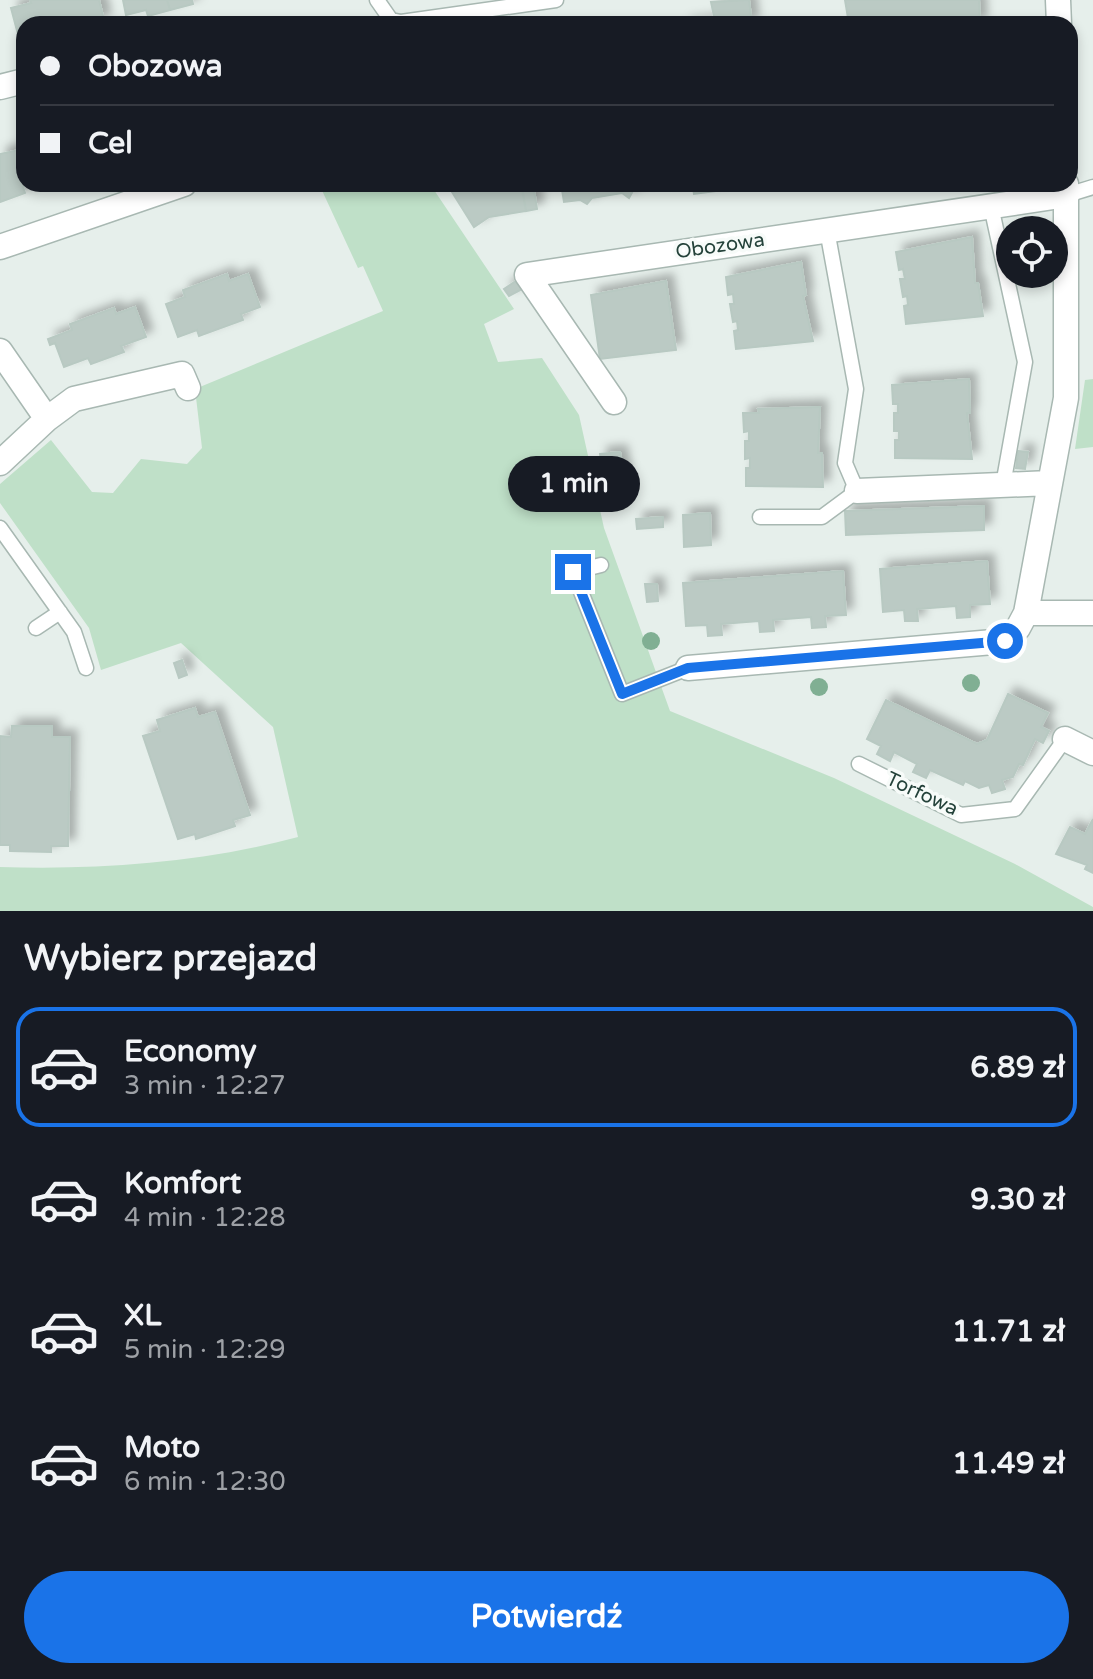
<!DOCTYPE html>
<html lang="pl">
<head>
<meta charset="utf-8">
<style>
	body { margin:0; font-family:"Varela Round",sans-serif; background:#242831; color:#f1f3f6; height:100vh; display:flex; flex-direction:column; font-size:30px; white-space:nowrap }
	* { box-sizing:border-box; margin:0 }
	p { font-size:26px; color:#9ea1a6 }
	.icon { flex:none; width:44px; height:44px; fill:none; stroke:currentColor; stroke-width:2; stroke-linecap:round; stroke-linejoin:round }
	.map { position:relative; height:911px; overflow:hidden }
	.details { display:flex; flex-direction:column; background:#171b24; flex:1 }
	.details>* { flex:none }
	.banner { position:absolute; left:16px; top:16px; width:1062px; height:176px; border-radius:24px; box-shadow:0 4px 12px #0003; display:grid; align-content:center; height:176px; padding:0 24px; background:#171b24 }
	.controls { position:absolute; left:996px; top:216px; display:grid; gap:16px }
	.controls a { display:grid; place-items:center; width:72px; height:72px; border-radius:50%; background:#171b24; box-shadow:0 4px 12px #0003; font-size:40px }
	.end { position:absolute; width:36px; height:36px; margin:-18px; border:10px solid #1a73e8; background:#fff; box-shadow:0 0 0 4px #fff }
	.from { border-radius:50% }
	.bubble { position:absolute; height:56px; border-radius:28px; background:#171b24; box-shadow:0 4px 12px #0003; font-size:26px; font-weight:700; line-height:56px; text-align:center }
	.banner b { display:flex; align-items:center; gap:28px; height:76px; font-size:30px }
	.banner b+b { border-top:2px solid #363941 }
	.banner i { width:20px; height:20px; background:#f1f3f6 }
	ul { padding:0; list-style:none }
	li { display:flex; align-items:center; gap:24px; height:120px; margin:0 16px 12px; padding:0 8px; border:4px solid transparent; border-radius:24px }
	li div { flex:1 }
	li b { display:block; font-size:30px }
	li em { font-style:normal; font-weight:700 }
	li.active { border-color:#1a73e8 }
	li>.icon { width:72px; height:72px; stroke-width:1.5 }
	h2 { padding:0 24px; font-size:36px; line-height:96px }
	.cta { display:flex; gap:16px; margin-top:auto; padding:16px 24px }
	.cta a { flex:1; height:92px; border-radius:48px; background:#1a73e8; color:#fff; font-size:32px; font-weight:700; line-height:92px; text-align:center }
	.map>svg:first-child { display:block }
	.green { fill:#bfe0c8 }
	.building { fill:#bbcac4; stroke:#b8c9c2; stroke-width:2; filter:url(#shadow) }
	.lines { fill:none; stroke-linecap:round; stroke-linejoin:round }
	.lane-casing { stroke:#a8b8b2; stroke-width:17 }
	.street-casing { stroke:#a8b8b2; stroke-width:27 }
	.lane { stroke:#fff; stroke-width:14 }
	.street { stroke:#fff; stroke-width:24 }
	.tree { fill:#80af93 }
	.route { stroke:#1a73e8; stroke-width:10 }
	.labels { text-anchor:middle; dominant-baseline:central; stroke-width:7; stroke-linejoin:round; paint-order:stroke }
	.street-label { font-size:20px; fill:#24423a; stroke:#f7fbf9 }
</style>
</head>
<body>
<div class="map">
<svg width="1093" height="911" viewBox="0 0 1093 911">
	<defs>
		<filter id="shadow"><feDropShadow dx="7" dy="-7" stdDeviation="4" flood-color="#0004"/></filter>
	</defs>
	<rect width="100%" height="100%" fill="#e6efeb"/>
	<path class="green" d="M 319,184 L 430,184 L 514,309 L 484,324 L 498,362 L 542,358 L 579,415 L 604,528 L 670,711 L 834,778 L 1015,864 L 1093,907 L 1093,911 L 0,911 L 0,867 C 99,870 202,863 298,837 L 273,727 L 181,643 L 101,670 L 89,628 L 0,503 L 0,484 L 51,440 L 92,492 L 113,493 L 141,459 L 187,464 L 202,448 L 195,389 L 383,311 L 363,266 L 358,268 Z
		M 1093,379 L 1093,447 L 1075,449 L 1085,380 Z"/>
	<path class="building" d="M 30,0 L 99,0 L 104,20 L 90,24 L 24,24 L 24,41 L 20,42 L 11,8 L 31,3 Z
		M 123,0 L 167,0 L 170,10 L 148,16 L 146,10 L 126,15 Z
		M 167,0 L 192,0 L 193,4 L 170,10 Z
		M 749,0 L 752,24 L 683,24 L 715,21 L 711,2 Z
		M 845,0 L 979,0 L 980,24 L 849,24 Z
		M 24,149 L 24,184 L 30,184 L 23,187 L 25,193 L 0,202 L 0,154 Z
		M 447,184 L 521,184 L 526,211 L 489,217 L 474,227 Z
		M 533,184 L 537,209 L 526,211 L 522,186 Z
		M 561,184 L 678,184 L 670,191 L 664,186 L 633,191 L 629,198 L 622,193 L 592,198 L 587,204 L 580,200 L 564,202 Z
		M 692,184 L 716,184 L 717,191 L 694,194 Z
		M 972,237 L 975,283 L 978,283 L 983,316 L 906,324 L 904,306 L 908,305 L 907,296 L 903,297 L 900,279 L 905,279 L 903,269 L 899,270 L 896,252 Z
		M 801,262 L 806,295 L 803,296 L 813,341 L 736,349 L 734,331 L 738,330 L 737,321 L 733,322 L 730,304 L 734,304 L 733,294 L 728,295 L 726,277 Z
		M 227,274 L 229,281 L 248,274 L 260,307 L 241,314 L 243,320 L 199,336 L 197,330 L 178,337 L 166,304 L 185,297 L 183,290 Z
		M 519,279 L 524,288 L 509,296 L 504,289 Z
		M 666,281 L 676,350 L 600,359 L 591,295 Z
		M 135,307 L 146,337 L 121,346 L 124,352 L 91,364 L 88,358 L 64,367 L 55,343 L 50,345 L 48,339 L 72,330 L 70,324 L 114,308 L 116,314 Z
		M 969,379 L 970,413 L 967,413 L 972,459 L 895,458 L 895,440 L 899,440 L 899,431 L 894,431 L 894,413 L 898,413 L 898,404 L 893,404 L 892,385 Z
		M 820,407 L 818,453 L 822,453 L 823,487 L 746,486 L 746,468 L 750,468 L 750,458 L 745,459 L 745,441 L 749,441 L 749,431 L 744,432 L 743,413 L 759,413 L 758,409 Z
		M 1018,451 L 1028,452 L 1025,469 L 1016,468 Z
		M 620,452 L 624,475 L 603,478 L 600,454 Z
		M 984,506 L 984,530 L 846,535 L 845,511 Z
		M 710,513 L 711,545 L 684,547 L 683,515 Z
		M 663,517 L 663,527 L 637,529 L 636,519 Z
		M 987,561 L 990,604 L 970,605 L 970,617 L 957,618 L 956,606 L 917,609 L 918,621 L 905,621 L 904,610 L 883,612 L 880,569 Z
		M 843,571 L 846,615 L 825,616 L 826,627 L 812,628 L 811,617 L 773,620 L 774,631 L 760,632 L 759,621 L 721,624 L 722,635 L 708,636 L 707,625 L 686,626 L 683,583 Z
		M 645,584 L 657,584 L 658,601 L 647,602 Z
		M 182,660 L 187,675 L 179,678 L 174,663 Z
		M 1008,694 L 1048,713 L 1041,727 L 1049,731 L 1043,743 L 1035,739 L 1023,765 L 1019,764 L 1013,777 L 1002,780 L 1005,789 L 992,793 L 989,785 L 979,788 L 965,781 L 963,785 L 930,770 L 926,778 L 913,772 L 917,764 L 894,752 L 890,761 L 877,754 L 881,746 L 867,739 L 886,700 L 977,744 L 987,740 Z
		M 195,708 L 198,717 L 215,712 L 250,815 L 233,820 L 235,826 L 196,839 L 195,834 L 178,839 L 143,736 L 160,731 L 157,720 Z
		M 12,726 L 52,726 L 52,737 L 70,737 L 68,846 L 51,846 L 51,852 L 10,851 L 10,845 L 0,845 L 0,736 L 11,737 Z
		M 1093,819 L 1093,873 L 1085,869 L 1087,865 L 1056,854 L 1070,827 L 1085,834 Z"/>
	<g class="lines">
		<defs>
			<path id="lane" d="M 377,0 L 391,20 L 401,22 L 556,0
				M 1067,195 L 1093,187
				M 991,206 L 1025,362 L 1003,485
				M 760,517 L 822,517 L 857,491 L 845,463 L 856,389 L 827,230
				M 0,528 L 74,632 L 86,668
				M 601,565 L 573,572 L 622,694 L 688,668
				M 36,628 L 60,612
				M 859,764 L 961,815 L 1015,809 L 1065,739"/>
			<path id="street" d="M 1058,0 L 1059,24
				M 0,87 L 24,81
				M 0,247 L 184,184
				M 0,351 L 47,419
				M 614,402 L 527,275 L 1067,195
				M 0,463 L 47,419 L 74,399 L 182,374 L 188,388
				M 857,491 L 1050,483
				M 1026,613 L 1093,613
				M 688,668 L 1005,641 L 1018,628 L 1026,613 L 1066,398 L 1066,184
				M 1065,739 L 1093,753"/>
		</defs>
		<use href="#lane" class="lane-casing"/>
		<use href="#street" class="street-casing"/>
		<use href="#lane" class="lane"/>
		<use href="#street" class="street"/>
	</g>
	<g class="tree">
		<circle cx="651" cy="641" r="9"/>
		<circle cx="971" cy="683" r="9"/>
		<circle cx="819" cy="687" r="9"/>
	</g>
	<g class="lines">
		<path class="route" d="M 573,572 L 622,694 L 688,668 L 1005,641"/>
	</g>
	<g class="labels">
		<g class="street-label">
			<text transform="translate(720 246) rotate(-8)">Obozowa</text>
			<text transform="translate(922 794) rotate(25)">Torfowa</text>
		</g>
	</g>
</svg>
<div class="controls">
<a><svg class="icon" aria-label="locate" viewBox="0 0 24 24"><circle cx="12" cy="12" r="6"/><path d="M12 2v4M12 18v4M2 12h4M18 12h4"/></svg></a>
</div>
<i class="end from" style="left:1005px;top:641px"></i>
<i class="end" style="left:573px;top:572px"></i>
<div class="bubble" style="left:508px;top:456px;width:132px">1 min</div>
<div class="banner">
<b><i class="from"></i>Obozowa</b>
<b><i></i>Cel</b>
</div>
</div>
<section class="details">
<h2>Wybierz przejazd</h2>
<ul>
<li class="active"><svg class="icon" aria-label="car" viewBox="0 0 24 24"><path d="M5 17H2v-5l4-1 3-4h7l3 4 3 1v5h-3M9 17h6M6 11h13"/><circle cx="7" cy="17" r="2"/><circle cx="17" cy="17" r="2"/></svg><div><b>Economy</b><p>3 min · 12:27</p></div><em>6.89 zł</em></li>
<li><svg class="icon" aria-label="car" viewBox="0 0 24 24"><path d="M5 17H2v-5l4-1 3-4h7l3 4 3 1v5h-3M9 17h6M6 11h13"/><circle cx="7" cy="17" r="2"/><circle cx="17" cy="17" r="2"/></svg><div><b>Komfort</b><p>4 min · 12:28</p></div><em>9.30 zł</em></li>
<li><svg class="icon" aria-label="car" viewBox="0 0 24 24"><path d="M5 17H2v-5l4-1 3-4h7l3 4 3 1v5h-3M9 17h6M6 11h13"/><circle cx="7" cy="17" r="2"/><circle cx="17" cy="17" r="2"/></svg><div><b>XL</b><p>5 min · 12:29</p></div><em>11.71 zł</em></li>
<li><svg class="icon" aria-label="car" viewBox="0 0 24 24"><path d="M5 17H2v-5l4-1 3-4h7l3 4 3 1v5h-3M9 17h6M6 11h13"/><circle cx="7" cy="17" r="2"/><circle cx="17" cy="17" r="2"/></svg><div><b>Moto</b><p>6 min · 12:30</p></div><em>11.49 zł</em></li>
</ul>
<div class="cta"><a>Potwierdź</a></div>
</section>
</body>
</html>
